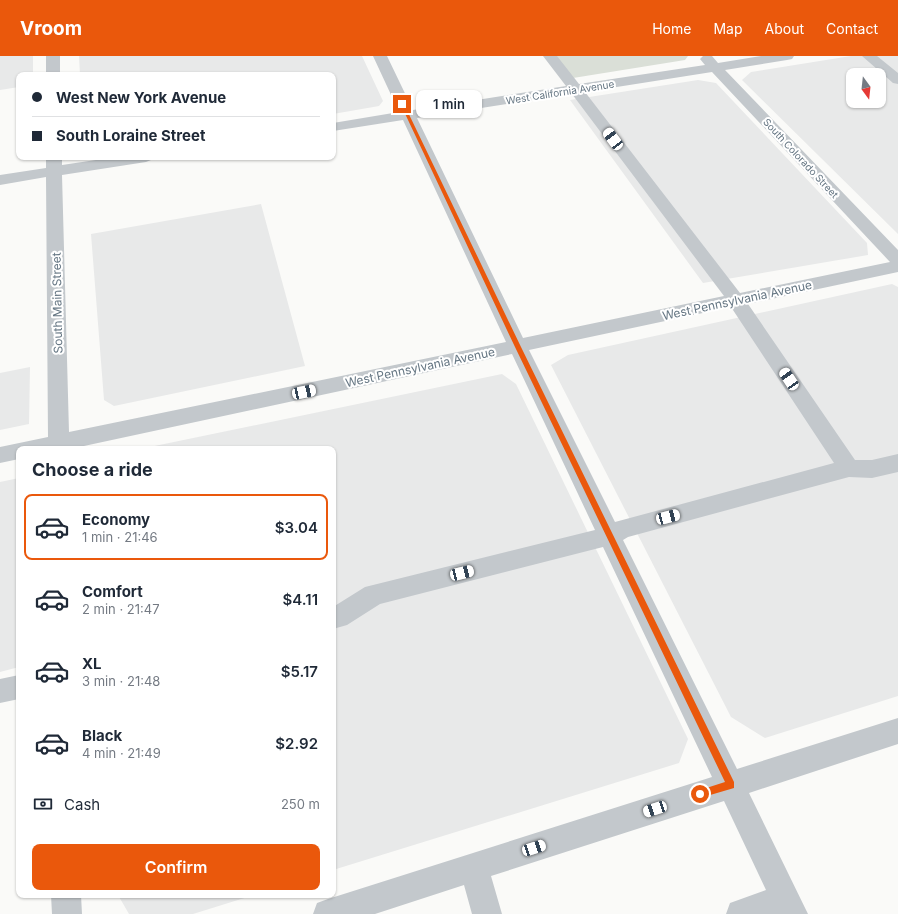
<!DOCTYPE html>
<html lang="en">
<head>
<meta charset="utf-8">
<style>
	body { margin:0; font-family:Inter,sans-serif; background:#f6f6f7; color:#1f2937; height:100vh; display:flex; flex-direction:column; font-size:15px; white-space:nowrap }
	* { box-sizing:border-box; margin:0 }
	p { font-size:13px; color:#747a83 }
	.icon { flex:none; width:22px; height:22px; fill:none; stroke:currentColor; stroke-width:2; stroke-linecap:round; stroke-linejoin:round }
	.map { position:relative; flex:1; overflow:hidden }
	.details { position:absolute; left:16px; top:390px; width:320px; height:452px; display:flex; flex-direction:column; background:#fff; border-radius:8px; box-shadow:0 1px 3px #0004 }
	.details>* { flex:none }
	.top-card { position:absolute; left:16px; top:16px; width:320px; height:88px; border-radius:8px; box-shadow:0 1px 3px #0004; display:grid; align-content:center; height:88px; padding:0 16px; background:#fff }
	.needle { width:26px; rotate:165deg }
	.fabs { position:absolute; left:846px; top:12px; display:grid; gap:8px }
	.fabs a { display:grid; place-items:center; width:40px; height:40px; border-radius:8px; background:#fff; box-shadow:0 1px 3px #0004; font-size:20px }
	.end { position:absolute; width:18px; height:18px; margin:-9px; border:5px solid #ea580c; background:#fff; box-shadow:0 0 0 2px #fff }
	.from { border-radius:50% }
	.bubble { position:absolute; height:28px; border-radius:8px; background:#fff; box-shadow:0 1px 3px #0004; font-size:13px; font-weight:600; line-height:28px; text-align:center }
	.car { position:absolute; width:12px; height:24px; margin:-12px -6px; border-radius:5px; box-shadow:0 0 3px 1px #0007; background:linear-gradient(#fff 24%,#345 0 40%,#fff 0 76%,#345 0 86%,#fff 0) }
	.top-card b { display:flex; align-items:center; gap:14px; height:38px; font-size:15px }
	.top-card b+b { border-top:1px solid #e0e1e3 }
	.top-card i { width:10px; height:10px; background:#1f2937 }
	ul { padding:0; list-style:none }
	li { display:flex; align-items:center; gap:12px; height:66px; margin:0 8px 6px; padding:0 8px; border:2px solid transparent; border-radius:8px }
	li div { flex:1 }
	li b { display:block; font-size:15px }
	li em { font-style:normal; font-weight:600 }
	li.current { border-color:#ea580c }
	li>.icon { width:36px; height:36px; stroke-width:1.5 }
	h2 { padding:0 16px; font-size:18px; line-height:48px }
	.pay { display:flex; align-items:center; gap:10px; height:44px; padding:0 16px; font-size:15px }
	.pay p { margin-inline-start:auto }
	.button { display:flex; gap:8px; margin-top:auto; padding:8px 16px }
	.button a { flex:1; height:46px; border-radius:8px; background:#ea580c; color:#fff; font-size:16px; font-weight:600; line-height:46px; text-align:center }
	header { display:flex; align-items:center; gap:24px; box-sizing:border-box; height:56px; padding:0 20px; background:#ea580c; color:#fff }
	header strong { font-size:19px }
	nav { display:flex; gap:22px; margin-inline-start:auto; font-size:14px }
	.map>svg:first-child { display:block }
	.built { fill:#e8e9e9; fill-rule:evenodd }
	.green { fill:#dadfd7 }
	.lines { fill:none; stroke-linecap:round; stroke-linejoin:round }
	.minor { fill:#c3c8cc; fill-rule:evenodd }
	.route { fill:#ea580c }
	.labels { text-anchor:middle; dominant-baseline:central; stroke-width:4; stroke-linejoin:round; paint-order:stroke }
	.far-street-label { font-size:10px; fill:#657683; stroke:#fff }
	.street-label { font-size:12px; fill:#657683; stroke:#fff }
</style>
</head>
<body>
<header>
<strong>Vroom</strong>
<nav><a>Home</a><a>Map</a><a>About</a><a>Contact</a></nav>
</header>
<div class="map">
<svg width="898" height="858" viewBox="0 0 898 858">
	<rect width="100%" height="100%" fill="#fafaf8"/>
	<path class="built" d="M 0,0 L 33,0 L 33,19 L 19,19 L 19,31 L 0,34 Z
		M 79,0 L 362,0 L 383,45 L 379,50 L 333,58 L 333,19 L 80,19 Z
		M 851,0 L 898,0 L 898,178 L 742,24 L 751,16 ZM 853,19 L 879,19 L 879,45 L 853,45 Z
		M 698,24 L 716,27 L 867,187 L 868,199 L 703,227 L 570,44 Z
		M 261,148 L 305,310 L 114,350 L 104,344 L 91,178 Z
		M 892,228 L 898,231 L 898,640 L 765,682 L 731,661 L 551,309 L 568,299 Z
		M 30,311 L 29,368 L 0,374 L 0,317 Z
		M 502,318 L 516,328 L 688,683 L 679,707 L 333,814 L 333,393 L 140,393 Z
		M 19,422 L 19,611 L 0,616 L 0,426 Z
		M 118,839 L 254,839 L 193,858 L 129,858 Z"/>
	<path class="green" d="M 556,0 L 688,0 L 685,4 L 573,22 Z"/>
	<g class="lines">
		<path class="minor" d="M 46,0 L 60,0 L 60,19 L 46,19 Z
			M 373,0 L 387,0 L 413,54 L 566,30 L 543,0 L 557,0 L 579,28 L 705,9 L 700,3 L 703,0 L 712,0 L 718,7 L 761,0 L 794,0 L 792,3 L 787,4 L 725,14 L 898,194 L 898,216 L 748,248 L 855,404 L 872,404 L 898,398 L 898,416 L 872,422 L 849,421 L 628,481 L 623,484 L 737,713 L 898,662 L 898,688 L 749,737 L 808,858 L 726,858 L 730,847 L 766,834 L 724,745 L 491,820 L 502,858 L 472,858 L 464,829 L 375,858 L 313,858 L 317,847 L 328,843 L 712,721 L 603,491 L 380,548 L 347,569 L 333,573 L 333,551 L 365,531 L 595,474 L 512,298 L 70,393 L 19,393 L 19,403 L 0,407 L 0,391 L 48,381 L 46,121 L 0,129 L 0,119 L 46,112 L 46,101 L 62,101 L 62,109 L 116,101 L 154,101 L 151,104 L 146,106 L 62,119 L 69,376 L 506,286 L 403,64 L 333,75 L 333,67 L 399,56 ZM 712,16 L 890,206 L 740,237 L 585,36 ZM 572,38 L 724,240 L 523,282 L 417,62 ZM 731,251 L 834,407 L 615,466 L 529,294 Z
			M 862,0 L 877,0 L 898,17 L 898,28 L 893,27 Z
			M 19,619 L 19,643 L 0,647 L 0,623 Z
			M 51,839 L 81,839 L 82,858 L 52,858 Z"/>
	</g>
	<path class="route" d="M 400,47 L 404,48 L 521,291 L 734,726 L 734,732 L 700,742 L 697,741 L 697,735 L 725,726 L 515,291 Z"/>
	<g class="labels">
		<g class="far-street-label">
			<text transform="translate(560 36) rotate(-9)">West California Avenue</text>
			<text transform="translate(801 102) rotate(47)">South Colorado Street</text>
		</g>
		<g class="street-label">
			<text transform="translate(737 244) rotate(-12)">West Pennsylvania Avenue</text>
			<text transform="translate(57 247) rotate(-91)">South Main Street</text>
			<text transform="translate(420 311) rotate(-12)">West Pennsylvania Avenue</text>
		</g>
	</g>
</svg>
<div class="fabs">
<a><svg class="needle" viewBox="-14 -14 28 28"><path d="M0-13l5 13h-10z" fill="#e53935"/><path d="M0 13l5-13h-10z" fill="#747a83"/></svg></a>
</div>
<i class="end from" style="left:700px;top:738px"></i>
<i class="end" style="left:402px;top:48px"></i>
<div class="bubble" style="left:416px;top:34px;width:66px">1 min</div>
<i class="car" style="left:613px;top:83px;rotate:323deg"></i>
<i class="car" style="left:789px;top:323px;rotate:326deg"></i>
<i class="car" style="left:304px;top:336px;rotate:78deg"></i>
<i class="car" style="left:668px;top:461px;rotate:75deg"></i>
<i class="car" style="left:462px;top:517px;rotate:76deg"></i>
<i class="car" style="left:655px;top:753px;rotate:252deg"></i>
<i class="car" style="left:534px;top:792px;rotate:72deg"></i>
<div class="top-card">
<b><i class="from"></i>West New York Avenue</b>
<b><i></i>South Loraine Street</b>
</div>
<section class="details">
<h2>Choose a ride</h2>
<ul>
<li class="current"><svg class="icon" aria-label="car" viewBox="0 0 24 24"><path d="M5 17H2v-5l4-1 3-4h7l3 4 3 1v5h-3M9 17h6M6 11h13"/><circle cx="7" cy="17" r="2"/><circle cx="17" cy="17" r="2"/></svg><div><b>Economy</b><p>1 min · 21:46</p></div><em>$3.04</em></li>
<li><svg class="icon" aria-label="car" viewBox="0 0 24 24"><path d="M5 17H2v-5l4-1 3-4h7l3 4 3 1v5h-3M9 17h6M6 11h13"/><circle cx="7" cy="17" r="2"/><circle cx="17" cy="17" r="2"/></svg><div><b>Comfort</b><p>2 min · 21:47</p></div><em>$4.11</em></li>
<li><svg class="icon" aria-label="car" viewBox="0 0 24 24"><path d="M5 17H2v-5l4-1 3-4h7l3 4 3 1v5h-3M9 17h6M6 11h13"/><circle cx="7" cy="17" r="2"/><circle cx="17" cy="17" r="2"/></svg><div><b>XL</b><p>3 min · 21:48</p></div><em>$5.17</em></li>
<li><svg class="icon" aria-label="car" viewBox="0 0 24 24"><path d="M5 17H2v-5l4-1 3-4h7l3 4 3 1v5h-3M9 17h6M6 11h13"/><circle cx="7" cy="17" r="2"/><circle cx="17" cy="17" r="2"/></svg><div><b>Black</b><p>4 min · 21:49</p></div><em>$2.92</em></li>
</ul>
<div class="pay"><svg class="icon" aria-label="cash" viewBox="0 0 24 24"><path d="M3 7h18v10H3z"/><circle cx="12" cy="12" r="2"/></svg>Cash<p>250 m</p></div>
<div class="button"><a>Confirm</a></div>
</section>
</div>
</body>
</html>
